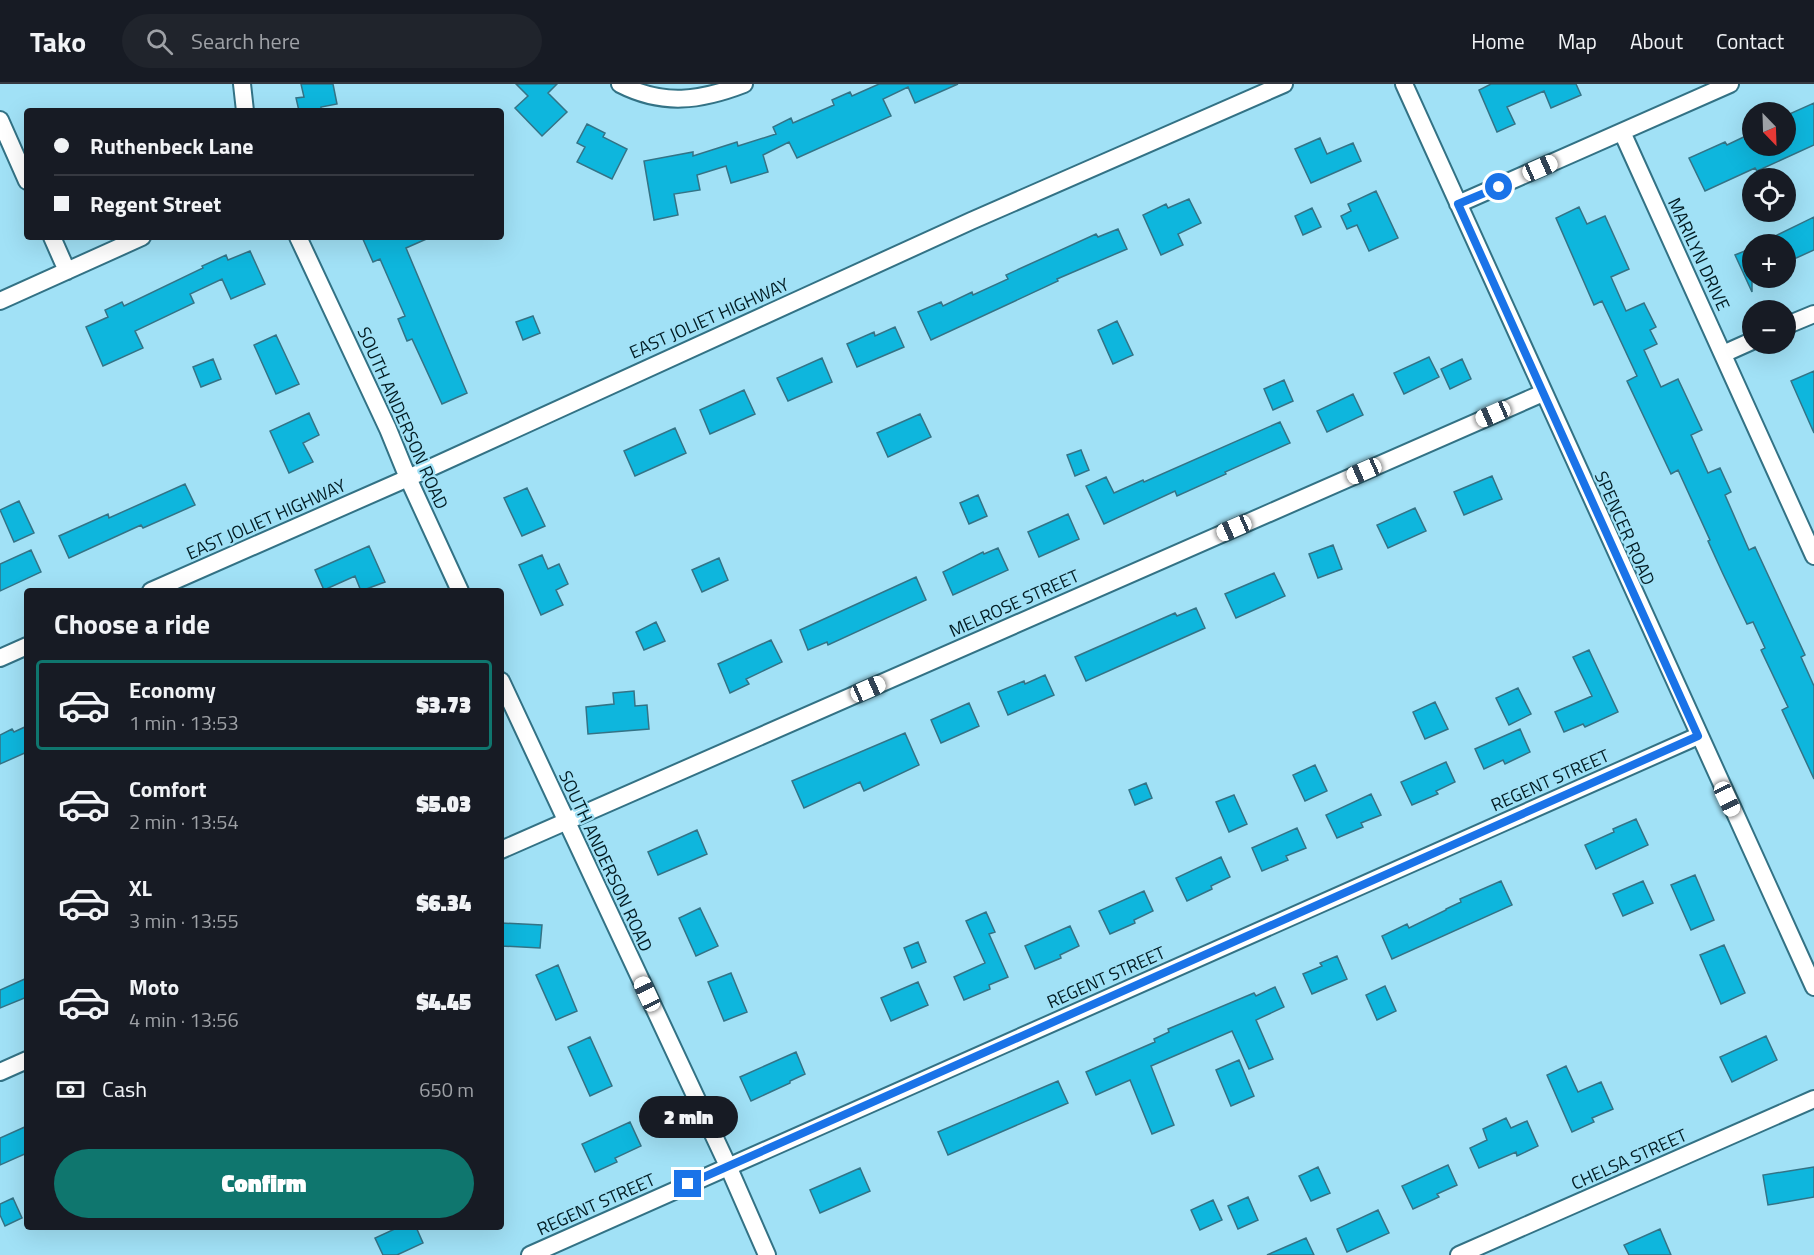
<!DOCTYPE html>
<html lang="en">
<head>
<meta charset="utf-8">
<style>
	body { margin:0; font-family:"Titillium Web",sans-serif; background:#20242c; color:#f1f3f6; height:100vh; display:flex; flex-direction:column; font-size:22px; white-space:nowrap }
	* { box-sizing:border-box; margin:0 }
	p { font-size:20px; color:#9ea1a6 }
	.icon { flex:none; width:33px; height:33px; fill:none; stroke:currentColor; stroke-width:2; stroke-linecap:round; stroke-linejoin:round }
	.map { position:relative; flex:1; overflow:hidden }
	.sheet { position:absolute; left:24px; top:504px; width:480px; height:642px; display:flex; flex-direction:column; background:#171b24; border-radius:6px; box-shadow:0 6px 24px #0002 }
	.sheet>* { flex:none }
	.banner { position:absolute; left:24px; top:24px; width:480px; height:132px; border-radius:6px; box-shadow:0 6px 24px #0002; display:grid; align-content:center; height:132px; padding:0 30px; background:#171b24 }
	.needle { width:39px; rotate:157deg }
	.controls { position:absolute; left:1742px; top:18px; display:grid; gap:12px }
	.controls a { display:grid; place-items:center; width:54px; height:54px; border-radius:50%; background:#171b24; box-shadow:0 6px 24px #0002; font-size:30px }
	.end { position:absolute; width:27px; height:27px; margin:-14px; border:8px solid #1a73e8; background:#fff; box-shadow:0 0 0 3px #fff }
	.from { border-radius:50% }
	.bubble { position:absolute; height:42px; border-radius:21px; background:#171b24; box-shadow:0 6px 24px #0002; font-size:20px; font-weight:800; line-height:42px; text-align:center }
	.car { position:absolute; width:18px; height:36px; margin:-18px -9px; border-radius:8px; box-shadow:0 0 4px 2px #0007; background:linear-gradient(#fff 24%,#345 0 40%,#fff 0 76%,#345 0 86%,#fff 0) }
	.banner b { display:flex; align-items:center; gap:21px; height:57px; font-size:22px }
	.banner b+b { border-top:2px solid #363941 }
	.banner i { width:15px; height:15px; background:#f1f3f6 }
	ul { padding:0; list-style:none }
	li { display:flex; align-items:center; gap:18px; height:90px; margin:0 12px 9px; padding:0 18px; border:3px solid transparent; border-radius:6px }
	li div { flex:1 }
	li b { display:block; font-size:22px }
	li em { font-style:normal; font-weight:800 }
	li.on { border-color:#0f766e }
	li>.icon { width:54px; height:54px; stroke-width:1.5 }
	h2 { padding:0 30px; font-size:27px; line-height:72px }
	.pay { display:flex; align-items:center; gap:15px; height:66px; padding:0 30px; font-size:22px }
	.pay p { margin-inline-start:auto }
	.cta { display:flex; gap:12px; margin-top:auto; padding:12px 30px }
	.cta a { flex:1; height:69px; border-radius:36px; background:#0f766e; color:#fff; font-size:24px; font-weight:800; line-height:69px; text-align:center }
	header { display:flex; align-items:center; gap:36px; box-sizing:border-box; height:84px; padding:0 30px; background:#171b24; border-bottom:2px solid #363941 }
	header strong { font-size:28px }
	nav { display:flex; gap:33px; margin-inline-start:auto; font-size:21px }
	.search { width:420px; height:54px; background:#20242c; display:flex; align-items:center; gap:15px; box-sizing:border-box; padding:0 21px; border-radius:33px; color:#9ea1a6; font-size:22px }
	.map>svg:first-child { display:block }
	.building { fill:#0eb6dd; stroke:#347386; stroke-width:1.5 }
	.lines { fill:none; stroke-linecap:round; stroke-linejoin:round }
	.minor-casing { stroke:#337285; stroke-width:20 }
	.minor { stroke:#fff; stroke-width:16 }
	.route { stroke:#1a73e8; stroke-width:8 }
	.labels { text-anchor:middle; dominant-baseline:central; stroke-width:4.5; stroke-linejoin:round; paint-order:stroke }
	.street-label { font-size:18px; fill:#021c23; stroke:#a1e1f6 }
</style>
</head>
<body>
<header>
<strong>Tako</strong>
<div class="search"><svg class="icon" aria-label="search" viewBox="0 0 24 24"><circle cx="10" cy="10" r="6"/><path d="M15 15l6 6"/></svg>Search here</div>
<nav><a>Home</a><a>Map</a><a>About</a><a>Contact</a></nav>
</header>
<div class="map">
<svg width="1814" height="1171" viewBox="0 0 1814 1171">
	<rect width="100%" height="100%" fill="#a1e1f6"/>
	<path class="building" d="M 301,0 L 333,0 L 337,20 L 321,23 L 321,27 L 299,27 L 296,14 L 304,13 Z
		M 516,0 L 557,0 L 548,9 L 567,28 L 542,52 L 515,24 L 528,12 Z
		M 879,0 L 958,0 L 915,19 L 908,3 L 883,15 L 891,32 L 797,74 L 789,58 L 763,71 L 768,88 L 731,99 L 726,82 L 697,91 L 700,106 L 674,110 L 678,131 L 654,136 L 644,77 L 693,68 L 693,72 L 737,58 L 738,62 L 776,50 L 773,43 L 791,34 L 793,39 L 834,21 L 832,16 L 850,8 L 852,12 Z
		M 1491,0 L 1576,0 L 1581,11 L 1551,24 L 1544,7 L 1507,23 L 1515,40 L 1497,48 L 1479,6 Z
		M 1814,19 L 1814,61 L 1757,87 L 1755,84 L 1705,107 L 1689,74 L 1725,58 L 1727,61 L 1752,49 L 1752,62 L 1785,62 L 1785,32 Z
		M 587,40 L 605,49 L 603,53 L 627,65 L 612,95 L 577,78 L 585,63 L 577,59 Z
		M 1320,54 L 1327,70 L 1353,59 L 1361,77 L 1311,99 L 1295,65 Z
		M 1376,107 L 1398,154 L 1369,167 L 1357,141 L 1347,145 L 1341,132 L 1351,127 L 1348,120 Z
		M 1189,115 L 1201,139 L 1178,150 L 1183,161 L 1161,171 L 1143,131 L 1166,120 L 1168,124 Z
		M 1579,123 L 1587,140 L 1605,132 L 1629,185 L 1611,193 L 1626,227 L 1644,219 L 1656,243 L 1650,246 L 1657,260 L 1644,266 L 1661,303 L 1678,295 L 1702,346 L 1691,351 L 1708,389 L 1720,384 L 1731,408 L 1725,411 L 1749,466 L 1755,463 L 1805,571 L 1801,573 L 1814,602 L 1814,695 L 1782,626 L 1788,623 L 1761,566 L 1765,564 L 1753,538 L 1747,540 L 1723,490 L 1708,457 L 1710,456 L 1678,386 L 1671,390 L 1627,297 L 1637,292 L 1602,217 L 1594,221 L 1556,134 Z
		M 1312,124 L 1321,143 L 1303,151 L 1295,132 Z
		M 1814,133 L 1814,166 L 1785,179 L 1785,160 L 1759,160 Z
		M 1118,145 L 1127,165 L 1057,195 L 1058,197 L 931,256 L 918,228 L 941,218 L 943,222 L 972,208 L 973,211 L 1008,195 L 1006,191 L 1096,150 L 1098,153 Z
		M 362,153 L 431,153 L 406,164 L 467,309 L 442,320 L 412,255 L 407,257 L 398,235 L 405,232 L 380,175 L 373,178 Z
		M 1752,164 L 1752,208 L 1735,171 Z
		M 250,167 L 265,200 L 231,215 L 222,195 L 190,210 L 194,219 L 135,247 L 143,264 L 103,282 L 86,243 L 108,233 L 105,226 L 122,218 L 124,222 L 203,184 L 202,182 L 226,171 L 228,176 Z
		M 533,232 L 540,249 L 523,256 L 516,238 Z
		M 1117,237 L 1133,271 L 1113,280 L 1098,246 Z
		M 895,243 L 904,263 L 857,283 L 847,260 L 874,248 L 875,252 Z
		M 276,251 L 299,300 L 276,310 L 254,261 Z
		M 1429,273 L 1439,293 L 1404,310 L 1394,289 Z
		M 822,274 L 832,298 L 788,317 L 777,294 Z
		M 213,275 L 221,295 L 201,303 L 193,283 Z
		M 1462,275 L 1471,295 L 1450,305 L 1441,285 Z
		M 1814,287 L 1814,349 L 1791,297 Z
		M 1284,296 L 1293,317 L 1273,326 L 1264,305 Z
		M 744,306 L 755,330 L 710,350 L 700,326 Z
		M 1353,310 L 1363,331 L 1327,348 L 1317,327 Z
		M 309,329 L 319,351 L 303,359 L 313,378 L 289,389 L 270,347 Z
		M 920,330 L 931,353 L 888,373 L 877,349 Z
		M 1280,338 L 1290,359 L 1225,388 L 1226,390 L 1177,412 L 1175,407 L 1104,440 L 1086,402 L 1106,393 L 1114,409 L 1143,396 L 1144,398 Z
		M 675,344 L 686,369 L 635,392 L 624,367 Z
		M 1081,366 L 1089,386 L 1075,392 L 1067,371 Z
		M 1492,392 L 1502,415 L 1464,431 L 1454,408 Z
		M 185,400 L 195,421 L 143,444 L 141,441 L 69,474 L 59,452 L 108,430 L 109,434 Z
		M 527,404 L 545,442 L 522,452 L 504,414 Z
		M 978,411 L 987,432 L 969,440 L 960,419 Z
		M 19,417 L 34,449 L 14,458 L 0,426 Z
		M 1415,424 L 1426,447 L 1388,464 L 1377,441 Z
		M 1068,430 L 1079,455 L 1039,473 L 1028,448 Z
		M 1333,461 L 1342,485 L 1318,494 L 1309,470 Z
		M 369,462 L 385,498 L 361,507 L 355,492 L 324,506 L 315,486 Z
		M 998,464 L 1008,486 L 953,511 L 943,488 L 983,468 L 984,470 Z
		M 31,466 L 41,488 L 0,507 L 0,480 Z
		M 542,471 L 548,485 L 559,480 L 568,500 L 556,506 L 563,521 L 541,531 L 519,481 Z
		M 719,474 L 728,496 L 702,508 L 692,486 Z
		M 1274,489 L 1285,512 L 1236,534 L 1225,510 Z
		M 916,493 L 926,516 L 828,561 L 827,558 L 808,566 L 800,546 Z
		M 1196,524 L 1205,544 L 1086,597 L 1075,573 L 1175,529 L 1177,532 Z
		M 656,538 L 665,557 L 644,566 L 636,548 Z
		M 771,556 L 782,578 L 746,595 L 749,600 L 730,609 L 718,580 Z
		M 1589,566 L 1618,628 L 1585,643 L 1583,640 L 1564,648 L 1555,628 L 1592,612 L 1573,573 Z
		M 1045,591 L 1054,611 L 1008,631 L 998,608 L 1024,597 L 1025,600 Z
		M 1518,604 L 1531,630 L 1509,641 L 1496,614 Z
		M 634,607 L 635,622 L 647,621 L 649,645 L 588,650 L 586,623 L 614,620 L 613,609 Z
		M 1435,618 L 1448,645 L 1425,655 L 1413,628 Z
		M 969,619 L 979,642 L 941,659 L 931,636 Z
		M 27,642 L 27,668 L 0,680 L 0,651 L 12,645 L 14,648 Z
		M 1520,645 L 1530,668 L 1505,680 L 1503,676 L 1484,685 L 1475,665 Z
		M 905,649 L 919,681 L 864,707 L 860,698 L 804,724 L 792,697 Z
		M 1446,678 L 1455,698 L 1436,707 L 1438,710 L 1412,721 L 1401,698 Z
		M 1315,681 L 1327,707 L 1305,717 L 1293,691 Z
		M 1146,699 L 1152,714 L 1135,721 L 1129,706 Z
		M 1371,710 L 1381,731 L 1361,739 L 1363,743 L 1337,754 L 1326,731 Z
		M 1234,711 L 1247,740 L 1229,748 L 1216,718 Z
		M 1636,735 L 1648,761 L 1596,785 L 1585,761 L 1614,748 L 1613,745 Z
		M 1297,744 L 1306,764 L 1286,772 L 1288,776 L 1262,787 L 1252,764 Z
		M 697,746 L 707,770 L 658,791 L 648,768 Z
		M 1221,773 L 1230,793 L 1211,802 L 1212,805 L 1187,817 L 1176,794 Z
		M 1695,791 L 1714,836 L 1691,846 L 1671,801 Z
		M 1501,797 L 1512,821 L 1392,875 L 1382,852 L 1407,840 L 1409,844 L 1446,826 L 1446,825 L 1461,818 L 1460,815 Z
		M 1643,797 L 1653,819 L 1623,832 L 1613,810 Z
		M 1144,807 L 1153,827 L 1134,836 L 1135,839 L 1110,850 L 1099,827 Z
		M 700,824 L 718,862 L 696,872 L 679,834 Z
		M 986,828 L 995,848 L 989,850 L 1008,893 L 989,901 L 990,905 L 964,916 L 954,893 L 985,879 L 966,837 Z
		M 501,839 L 542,841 L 540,864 L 501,862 Z
		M 1070,842 L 1079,862 L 1060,871 L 1061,874 L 1035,885 L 1025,862 Z
		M 918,858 L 926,878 L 912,884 L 904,864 Z
		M 1724,861 L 1745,909 L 1721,920 L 1700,871 Z
		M 1337,872 L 1347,895 L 1312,910 L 1303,890 L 1322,882 L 1320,879 Z
		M 558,881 L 577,927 L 556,936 L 536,891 Z
		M 731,889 L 747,928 L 724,937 L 708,898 Z
		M 27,894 L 27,913 L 0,924 L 0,906 Z
		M 918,898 L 928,921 L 891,937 L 881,914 Z
		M 1385,902 L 1396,927 L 1377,936 L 1366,911 Z
		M 1275,903 L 1284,923 L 1256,936 L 1273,975 L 1249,985 L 1232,947 L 1151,982 L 1174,1041 L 1152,1050 L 1130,996 L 1096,1011 L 1086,988 L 1155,958 L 1154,955 L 1169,948 L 1168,945 L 1254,909 L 1256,912 Z
		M 1766,952 L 1777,976 L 1732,998 L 1720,973 Z
		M 590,953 L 612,1002 L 590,1012 L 568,963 Z
		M 796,968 L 805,990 L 790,997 L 790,999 L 751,1017 L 740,993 Z
		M 1239,976 L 1254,1012 L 1231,1022 L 1216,986 Z
		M 1566,982 L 1578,1008 L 1601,998 L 1613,1025 L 1592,1034 L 1594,1038 L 1572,1048 L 1547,991 Z
		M 1058,997 L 1068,1019 L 948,1071 L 938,1048 Z
		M 1506,1034 L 1511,1044 L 1527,1037 L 1538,1062 L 1517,1072 L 1516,1068 L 1479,1084 L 1470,1064 L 1487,1056 L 1483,1045 Z
		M 630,1038 L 641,1062 L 615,1074 L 617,1078 L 595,1088 L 582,1060 Z
		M 27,1042 L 27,1069 L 0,1081 L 0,1054 Z
		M 1448,1081 L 1457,1101 L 1437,1110 L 1439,1113 L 1413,1125 L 1402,1102 Z
		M 1318,1083 L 1330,1109 L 1311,1117 L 1299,1092 Z
		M 1814,1083 L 1814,1113 L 1768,1121 L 1763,1091 Z
		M 860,1084 L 870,1107 L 820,1129 L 810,1106 Z
		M 1248,1113 L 1258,1136 L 1238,1145 L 1228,1122 Z
		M 13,1114 L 22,1134 L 5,1142 L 0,1131 L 0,1120 Z
		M 1213,1116 L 1222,1136 L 1200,1146 L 1191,1126 Z
		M 1378,1126 L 1389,1149 L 1347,1168 L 1337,1145 Z
		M 399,1143 L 416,1143 L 423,1159 L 397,1171 L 383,1171 L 375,1154 Z
		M 1660,1145 L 1671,1171 L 1629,1171 L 1624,1161 Z
		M 1306,1154 L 1314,1171 L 1267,1171 Z"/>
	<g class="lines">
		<defs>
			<path id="minor" d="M 242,0 L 245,27
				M 620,0 C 663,22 700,17 744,0
				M 1404,0 L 1814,903
				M 0,36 L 27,97
				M 1622,48 L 1814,472
				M 1458,120 L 1730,0
				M 52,153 L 67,187
				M 298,153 L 388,345 L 408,394 L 460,507
				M 0,217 L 142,153
				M 1785,242 L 1814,230
				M 1723,270 L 1752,257
				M 151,507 L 408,394 L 971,137 L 1284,0
				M 0,574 L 27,562
				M 501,597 L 728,1082 L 767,1171
				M 501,766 L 1543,309
				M 0,988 L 27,976
				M 530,1171 L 1698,652
				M 1459,1171 L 1814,1015"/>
		</defs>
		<use href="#minor" class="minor-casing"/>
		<use href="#minor" class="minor"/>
	</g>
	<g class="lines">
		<path class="route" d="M 688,1100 L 1698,652 L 1458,120 L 1499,103"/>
	</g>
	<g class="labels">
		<g class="street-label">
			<text transform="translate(1699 170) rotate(65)">MARILYN DRIVE</text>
			<text transform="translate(709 234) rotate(-24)">EAST JOLIET HIGHWAY</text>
			<text transform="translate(403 334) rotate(66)">SOUTH ANDERSON ROAD</text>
			<text transform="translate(266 435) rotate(-24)">EAST JOLIET HIGHWAY</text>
			<text transform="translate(1625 444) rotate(66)">SPENCER ROAD</text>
			<text transform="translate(1014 519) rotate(-24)">MELROSE STREET</text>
			<text transform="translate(1550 696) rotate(-24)">REGENT STREET</text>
			<text transform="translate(606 777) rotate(65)">SOUTH ANDERSON ROAD</text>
			<text transform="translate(1106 893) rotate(-24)">REGENT STREET</text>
			<text transform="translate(1629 1075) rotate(-24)">CHELSA STREET</text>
			<text transform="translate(596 1120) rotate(-24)">REGENT STREET</text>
		</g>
	</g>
</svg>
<div class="controls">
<a><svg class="needle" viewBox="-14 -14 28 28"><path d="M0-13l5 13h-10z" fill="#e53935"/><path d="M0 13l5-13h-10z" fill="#9ea1a6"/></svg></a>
<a><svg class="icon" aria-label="locate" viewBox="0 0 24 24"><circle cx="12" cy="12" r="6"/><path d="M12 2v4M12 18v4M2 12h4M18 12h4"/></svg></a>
<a>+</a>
<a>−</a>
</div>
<i class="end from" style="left:1499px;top:103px"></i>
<i class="end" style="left:688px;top:1100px"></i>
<div class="bubble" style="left:639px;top:1012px;width:99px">2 min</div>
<i class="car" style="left:1540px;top:84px;rotate:66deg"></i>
<i class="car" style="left:1493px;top:330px;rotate:246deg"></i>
<i class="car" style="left:1364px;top:387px;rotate:246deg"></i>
<i class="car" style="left:1234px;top:444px;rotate:246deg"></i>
<i class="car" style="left:868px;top:605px;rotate:66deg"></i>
<i class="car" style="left:1727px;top:715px;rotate:155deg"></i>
<i class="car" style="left:647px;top:910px;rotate:335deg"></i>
<div class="banner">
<b><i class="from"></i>Ruthenbeck Lane</b>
<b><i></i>Regent Street</b>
</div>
<section class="sheet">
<h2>Choose a ride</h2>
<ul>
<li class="on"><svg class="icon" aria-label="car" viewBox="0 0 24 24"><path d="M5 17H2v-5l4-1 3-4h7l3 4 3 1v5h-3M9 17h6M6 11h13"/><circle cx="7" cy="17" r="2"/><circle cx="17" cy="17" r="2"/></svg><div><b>Economy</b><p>1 min · 13:53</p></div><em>$3.73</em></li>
<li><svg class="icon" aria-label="car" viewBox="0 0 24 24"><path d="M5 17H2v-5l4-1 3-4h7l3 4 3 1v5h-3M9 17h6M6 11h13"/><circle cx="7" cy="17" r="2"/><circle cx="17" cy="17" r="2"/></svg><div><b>Comfort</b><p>2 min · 13:54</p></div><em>$5.03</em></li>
<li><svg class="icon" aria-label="car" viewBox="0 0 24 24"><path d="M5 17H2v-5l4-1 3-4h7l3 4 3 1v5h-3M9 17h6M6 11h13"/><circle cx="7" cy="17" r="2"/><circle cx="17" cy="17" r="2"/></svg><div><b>XL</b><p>3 min · 13:55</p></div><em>$6.34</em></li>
<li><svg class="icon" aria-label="car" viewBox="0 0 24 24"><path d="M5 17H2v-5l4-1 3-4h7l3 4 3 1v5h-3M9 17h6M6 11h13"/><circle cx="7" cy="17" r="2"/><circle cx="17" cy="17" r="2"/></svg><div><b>Moto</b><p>4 min · 13:56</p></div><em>$4.45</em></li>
</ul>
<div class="pay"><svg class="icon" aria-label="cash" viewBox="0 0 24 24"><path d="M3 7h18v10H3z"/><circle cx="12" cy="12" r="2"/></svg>Cash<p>650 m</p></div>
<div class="cta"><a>Confirm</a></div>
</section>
</div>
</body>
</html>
